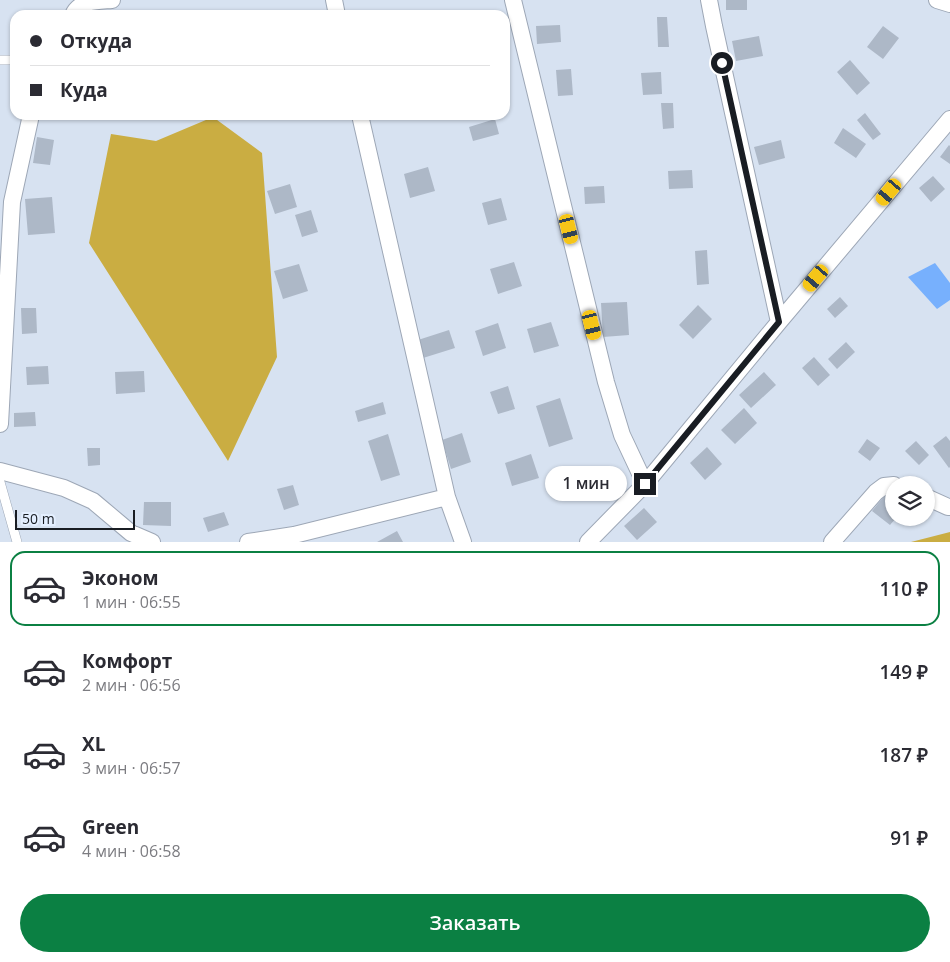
<!DOCTYPE html>
<html lang="ru">
<head>
<meta charset="utf-8">
<style>
	body { margin:0; font-family:"Open Sans",sans-serif; background:#f7f7f7; color:#2b2b33; height:100vh; display:flex; flex-direction:column; font-size:19px; white-space:nowrap }
	* { box-sizing:border-box; margin:0 }
	p { font-size:16px; color:#7c7c81 }
	.icon { flex:none; width:28px; height:28px; fill:none; stroke:currentColor; stroke-width:2; stroke-linecap:round; stroke-linejoin:round }
	.map { position:relative; height:542px; overflow:hidden }
	.details { display:flex; flex-direction:column; background:#fff; flex:1 }
	.details>* { flex:none }
	.banner { position:absolute; left:10px; top:10px; width:500px; height:110px; border-radius:15px; box-shadow:0 1px 4px #0004; display:grid; align-content:center; height:110px; padding:0 20px; background:#fff }
	.fabs { position:absolute; left:885px; top:476px; display:grid; gap:10px }
	.fabs a { display:grid; place-items:center; width:50px; height:50px; border-radius:50%; background:#fff; box-shadow:0 1px 4px #0004; font-size:25px }
	.scale { position:absolute; left:15px; bottom:12px; width:120px; box-sizing:border-box; padding-left:5px; border:2px solid #191d23; border-top:0; font-size:14px; line-height:18px; white-space:nowrap; color:#191d23; -webkit-text-stroke:4px #e4efff; paint-order:stroke }
	.end { position:absolute; width:22px; height:22px; margin:-11px; border:6px solid #191d23; background:#fff; box-shadow:0 0 0 2px #fff }
	.from { border-radius:50% }
	.bubble { position:absolute; height:35px; border-radius:18px; background:#fff; box-shadow:0 1px 4px #0004; font-size:16px; font-weight:600; line-height:35px; text-align:center }
	.car { position:absolute; width:15px; height:30px; margin:-15px -8px; border-radius:6px; box-shadow:0 0 4px 1px #0007; background:linear-gradient(#f5c518 24%,#345 0 40%,#f5c518 0 76%,#345 0 86%,#f5c518 0) }
	.banner b { display:flex; align-items:center; gap:18px; height:48px; font-size:19px }
	.banner b+b { border-top:1px solid #e1e1e2 }
	.banner i { width:12px; height:12px; background:#2b2b33 }
	ul { padding:9px 0 0; list-style:none }
	li { display:flex; align-items:center; gap:15px; height:75px; margin:0 10px 8px; padding:0 10px; border:2px solid transparent; border-radius:15px }
	li div { flex:1 }
	li b { display:block; font-size:19px }
	li em { font-style:normal; font-weight:600 }
	li.on { border-color:#0b8043 }
	li>.icon { width:45px; height:45px; stroke-width:1.5 }
	.primary-button { display:flex; gap:10px; margin-top:auto; padding:10px 20px }
	.primary-button a { flex:1; height:58px; border-radius:30px; background:#0b8043; color:#fff; font-size:20px; font-weight:600; line-height:58px; text-align:center }
	.map>svg:first-child { display:block }
	.forest { fill:#caad42 }
	.water { fill:#77b0fd }
	.building { fill:#adb8c7 }
	.lines { fill:none; stroke-linecap:round; stroke-linejoin:round }
	.lane-casing { stroke:#9da7b6; stroke-width:10 }
	.street-casing { stroke:#9da7b6; stroke-width:18 }
	.lane { stroke:#fff; stroke-width:9 }
	.street { stroke:#fff; stroke-width:16 }
	.route { stroke:#191d23; stroke-width:6 }
</style>
</head>
<body>
<div class="map">
<svg width="950" height="542" viewBox="0 0 950 542">
	<rect width="100%" height="100%" fill="#d7e2f1"/>
	<path class="forest" d="M 213,117 L 262,153 L 277,357 L 228,461 L 89,243 L 111,134 L 156,141 Z
		M 950,532 L 950,542 L 911,542 Z"/>
	<path class="water" d="M 935,263 L 950,283 L 950,300 L 937,309 L 908,277 Z"/>
	<path class="building" d="M 726,0 L 747,0 L 747,10 L 726,10 Z
		M 278,12 L 278,15 L 260,15 L 260,14 Z
		M 657,17 L 667,17 L 669,47 L 658,47 Z
		M 560,25 L 561,42 L 537,44 L 536,26 Z
		M 883,26 L 899,38 L 883,59 L 867,47 Z
		M 759,36 L 763,56 L 736,61 L 732,41 Z
		M 850,60 L 870,83 L 857,95 L 837,72 Z
		M 571,69 L 573,95 L 558,96 L 556,70 Z
		M 661,72 L 662,94 L 643,95 L 641,73 Z
		M 661,103 L 673,103 L 674,128 L 663,129 Z
		M 865,113 L 881,134 L 873,140 L 857,120 Z
		M 495,119 L 499,134 L 473,141 L 469,127 Z
		M 843,128 L 866,144 L 856,158 L 834,143 Z
		M 37,137 L 54,140 L 50,165 L 33,163 Z
		M 781,140 L 785,158 L 759,165 L 754,147 Z
		M 949,145 L 950,146 L 950,164 L 940,157 Z
		M 428,167 L 435,191 L 410,198 L 404,174 Z
		M 692,170 L 693,188 L 669,189 L 668,171 Z
		M 933,176 L 945,189 L 931,202 L 919,188 Z
		M 290,184 L 297,207 L 275,214 L 267,191 Z
		M 604,186 L 605,203 L 585,204 L 584,187 Z
		M 52,197 L 55,233 L 28,235 L 25,199 Z
		M 501,198 L 507,220 L 488,225 L 482,203 Z
		M 311,210 L 318,232 L 302,237 L 295,215 Z
		M 707,250 L 709,284 L 697,285 L 695,251 Z
		M 514,262 L 522,286 L 498,294 L 490,269 Z
		M 299,264 L 308,291 L 283,299 L 274,271 Z
		M 840,297 L 848,306 L 835,318 L 827,309 Z
		M 627,302 L 629,335 L 603,337 L 601,303 Z
		M 698,305 L 712,319 L 693,339 L 679,325 Z
		M 21,308 L 36,308 L 37,333 L 22,334 Z
		M 551,322 L 559,346 L 534,353 L 527,329 Z
		M 498,323 L 506,348 L 483,356 L 475,331 Z
		M 449,330 L 455,348 L 423,358 L 418,340 Z
		M 846,342 L 855,352 L 837,369 L 828,359 Z
		M 814,357 L 830,375 L 818,386 L 802,368 Z
		M 48,366 L 49,384 L 27,385 L 26,367 Z
		M 144,371 L 145,392 L 116,394 L 115,372 Z
		M 764,372 L 776,385 L 751,408 L 739,395 Z
		M 508,386 L 515,409 L 498,414 L 490,392 Z
		M 560,398 L 573,439 L 549,447 L 536,406 Z
		M 383,402 L 386,414 L 358,422 L 355,411 Z
		M 744,408 L 757,423 L 735,444 L 721,430 Z
		M 35,412 L 36,426 L 14,427 L 14,413 Z
		M 462,433 L 471,462 L 451,469 L 442,440 Z
		M 388,434 L 400,475 L 381,481 L 368,441 Z
		M 946,436 L 950,441 L 950,467 L 949,468 L 933,446 Z
		M 867,439 L 880,448 L 870,461 L 858,452 Z
		M 916,441 L 929,455 L 919,465 L 905,451 Z
		M 707,447 L 722,464 L 705,480 L 690,463 Z
		M 87,448 L 100,448 L 100,465 L 88,466 Z
		M 531,454 L 539,478 L 512,486 L 505,463 Z
		M 293,485 L 299,505 L 284,510 L 277,489 Z
		M 886,494 L 894,501 L 894,518 L 896,518 L 890,525 L 872,511 Z
		M 144,502 L 171,502 L 171,526 L 143,525 Z
		M 644,508 L 657,522 L 637,540 L 624,526 Z
		M 224,512 L 229,525 L 208,532 L 203,518 Z
		M 397,531 L 403,542 L 377,542 Z"/>
	<g class="lines">
		<defs>
			<path id="lane" d="M 0,60 L 15,60
				M 0,482 L 17,542"/>
			<path id="street" d="M 334,0 L 337,15
				M 513,0 L 606,382 L 622,435 L 645,484
				M 709,0 L 714,26 L 779,322
				M 937,0 L 950,4
				M 73,15 C 79,0 99,1 112,0
				M 360,115 L 447,497 L 463,542
				M 0,424 L 12,202 L 31,115
				M 0,471 L 64,488 L 93,501 L 131,533 L 152,542
				M 926,497 L 948,507 L 950,507
				M 248,542 L 294,535 L 447,497
				M 588,542 L 645,484 L 779,322 L 950,119
				M 832,542 L 876,492 L 884,486 L 894,485"/>
		</defs>
		<use href="#lane" class="lane-casing"/>
		<use href="#street" class="street-casing"/>
		<use href="#lane" class="lane"/>
		<use href="#street" class="street"/>
	</g>
	<g class="lines">
		<path class="route" d="M 645,484 L 779,322 L 722,63"/>
	</g>
</svg>
<div class="fabs">
<a><svg class="icon" aria-label="layers" viewBox="0 0 24 24"><path d="M12 4l9 5-9 5-9-5zM3 14l9 5 9-5"/></svg></a>
</div>
<div class="scale">50 m</div>
<i class="end from" style="left:722px;top:63px"></i>
<i class="end" style="left:645px;top:484px"></i>
<div class="bubble" style="left:545px;top:466px;width:82px">1 мин</div>
<i class="car" style="left:889px;top:192px;rotate:220deg"></i>
<i class="car" style="left:569px;top:229px;rotate:166deg"></i>
<i class="car" style="left:816px;top:278px;rotate:220deg"></i>
<i class="car" style="left:592px;top:325px;rotate:166deg"></i>
<div class="banner">
<b><i class="from"></i>Откуда</b>
<b><i></i>Куда</b>
</div>
</div>
<section class="details">
<ul>
<li class="on"><svg class="icon" aria-label="car" viewBox="0 0 24 24"><path d="M5 17H2v-5l4-1 3-4h7l3 4 3 1v5h-3M9 17h6M6 11h13"/><circle cx="7" cy="17" r="2"/><circle cx="17" cy="17" r="2"/></svg><div><b>Эконом</b><p>1 мин · 06:55</p></div><em>110 ₽</em></li>
<li><svg class="icon" aria-label="car" viewBox="0 0 24 24"><path d="M5 17H2v-5l4-1 3-4h7l3 4 3 1v5h-3M9 17h6M6 11h13"/><circle cx="7" cy="17" r="2"/><circle cx="17" cy="17" r="2"/></svg><div><b>Комфорт</b><p>2 мин · 06:56</p></div><em>149 ₽</em></li>
<li><svg class="icon" aria-label="car" viewBox="0 0 24 24"><path d="M5 17H2v-5l4-1 3-4h7l3 4 3 1v5h-3M9 17h6M6 11h13"/><circle cx="7" cy="17" r="2"/><circle cx="17" cy="17" r="2"/></svg><div><b>XL</b><p>3 мин · 06:57</p></div><em>187 ₽</em></li>
<li><svg class="icon" aria-label="car" viewBox="0 0 24 24"><path d="M5 17H2v-5l4-1 3-4h7l3 4 3 1v5h-3M9 17h6M6 11h13"/><circle cx="7" cy="17" r="2"/><circle cx="17" cy="17" r="2"/></svg><div><b>Green</b><p>4 мин · 06:58</p></div><em>91 ₽</em></li>
</ul>
<div class="primary-button"><a>Заказать</a></div>
</section>
</body>
</html>
